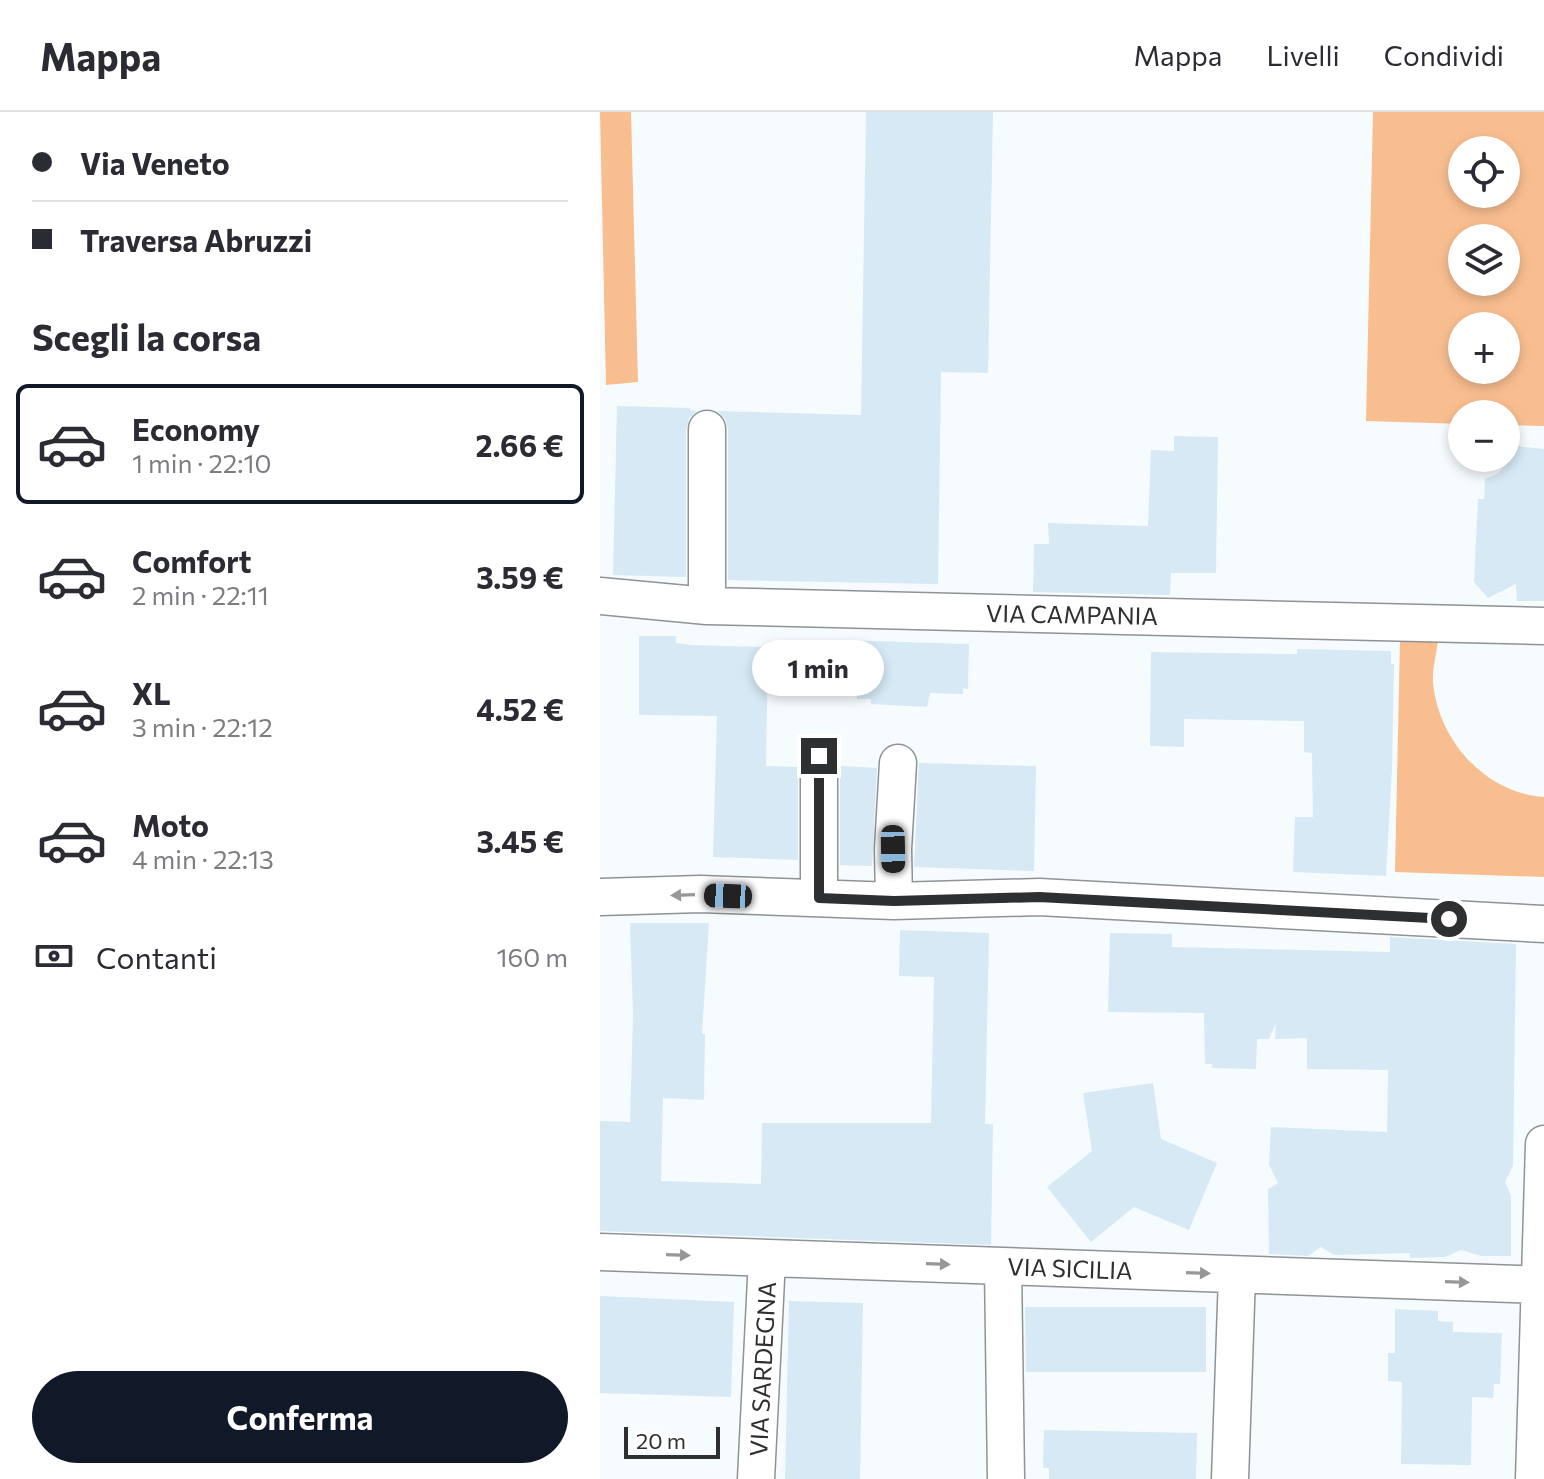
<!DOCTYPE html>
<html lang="it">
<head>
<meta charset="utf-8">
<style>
	body { margin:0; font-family:Commissioner,sans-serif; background:#f7f7f7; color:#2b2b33; height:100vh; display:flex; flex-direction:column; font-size:30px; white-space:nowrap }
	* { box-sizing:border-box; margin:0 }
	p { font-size:26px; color:#7c7c81 }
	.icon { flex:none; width:44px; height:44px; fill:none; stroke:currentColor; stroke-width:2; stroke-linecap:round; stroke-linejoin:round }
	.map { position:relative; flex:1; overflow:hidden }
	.panel { display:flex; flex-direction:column; background:#fff; width:600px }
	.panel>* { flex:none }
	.guide { display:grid; align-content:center; height:176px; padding:0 32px; background:#fff }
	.controls { position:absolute; left:848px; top:24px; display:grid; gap:16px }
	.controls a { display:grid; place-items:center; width:72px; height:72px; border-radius:50%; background:#fff; box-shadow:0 4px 12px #0003; font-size:40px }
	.scale { position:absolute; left:24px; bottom:20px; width:96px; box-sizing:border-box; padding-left:8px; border:4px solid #2d2f30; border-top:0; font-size:22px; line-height:28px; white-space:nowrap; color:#2d2f30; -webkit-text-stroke:6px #fff; paint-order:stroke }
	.end { position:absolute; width:36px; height:36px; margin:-18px; border:10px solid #2d2f30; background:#fff; box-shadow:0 0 0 4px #fff }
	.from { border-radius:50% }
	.bubble { position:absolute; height:56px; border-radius:28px; background:#fff; box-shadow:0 4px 12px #0003; font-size:26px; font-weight:700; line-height:56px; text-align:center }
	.car { position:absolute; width:24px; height:48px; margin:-24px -12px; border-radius:10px; box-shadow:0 0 6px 2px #0007; background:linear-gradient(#222 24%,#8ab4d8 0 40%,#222 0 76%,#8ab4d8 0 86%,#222 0) }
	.guide b { display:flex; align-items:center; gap:28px; height:76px; font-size:30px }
	.guide b+b { border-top:2px solid #e1e1e2 }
	.guide i { width:20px; height:20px; background:#2b2b33 }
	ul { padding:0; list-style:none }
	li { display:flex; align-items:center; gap:24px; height:120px; margin:0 16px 12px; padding:0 16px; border:4px solid transparent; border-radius:12px }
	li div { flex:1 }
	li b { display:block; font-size:30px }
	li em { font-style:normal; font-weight:700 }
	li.on { border-color:#111827 }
	li>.icon { width:72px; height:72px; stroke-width:1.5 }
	h2 { padding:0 32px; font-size:36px; line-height:96px }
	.pay { display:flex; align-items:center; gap:20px; height:88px; padding:0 32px; font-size:30px }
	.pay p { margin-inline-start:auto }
	.action { display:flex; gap:16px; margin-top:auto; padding:16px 32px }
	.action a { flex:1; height:92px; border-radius:48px; background:#111827; color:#fff; font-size:32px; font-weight:700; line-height:92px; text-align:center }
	header { display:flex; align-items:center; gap:48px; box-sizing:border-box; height:112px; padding:0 40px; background:#fff; border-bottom:2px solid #e1e1e2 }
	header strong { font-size:38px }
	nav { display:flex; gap:44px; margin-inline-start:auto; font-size:28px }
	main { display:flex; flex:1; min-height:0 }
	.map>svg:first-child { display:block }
	.green { fill:#f9be90; fill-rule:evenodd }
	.building { fill:#d6e9f4 }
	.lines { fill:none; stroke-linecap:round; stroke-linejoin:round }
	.minor-casing { stroke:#8e9395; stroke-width:39 }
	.minor { stroke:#fff; stroke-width:36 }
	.oneway { fill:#969798 }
	.route { stroke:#2d2f30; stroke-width:10 }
	.labels { text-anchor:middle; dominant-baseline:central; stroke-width:8; stroke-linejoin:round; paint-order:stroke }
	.street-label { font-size:24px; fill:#2d2f30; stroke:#fff }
</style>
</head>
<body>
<header>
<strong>Mappa</strong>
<nav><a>Mappa</a><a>Livelli</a><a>Condividi</a></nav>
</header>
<main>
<section class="panel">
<div class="guide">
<b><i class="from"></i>Via Veneto</b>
<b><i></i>Traversa Abruzzi</b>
</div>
<h2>Scegli la corsa</h2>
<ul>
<li class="on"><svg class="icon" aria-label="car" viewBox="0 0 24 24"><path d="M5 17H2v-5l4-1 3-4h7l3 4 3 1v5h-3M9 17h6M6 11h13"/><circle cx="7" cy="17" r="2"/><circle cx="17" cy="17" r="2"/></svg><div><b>Economy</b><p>1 min · 22:10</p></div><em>2.66 €</em></li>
<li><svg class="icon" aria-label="car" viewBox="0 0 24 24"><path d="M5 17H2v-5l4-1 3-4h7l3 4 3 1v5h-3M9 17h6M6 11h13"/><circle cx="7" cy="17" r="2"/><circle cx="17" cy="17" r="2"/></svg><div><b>Comfort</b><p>2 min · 22:11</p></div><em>3.59 €</em></li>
<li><svg class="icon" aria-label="car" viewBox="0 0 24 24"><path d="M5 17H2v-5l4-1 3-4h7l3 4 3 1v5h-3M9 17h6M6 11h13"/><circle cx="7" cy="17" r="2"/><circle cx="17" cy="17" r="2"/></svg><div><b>XL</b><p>3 min · 22:12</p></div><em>4.52 €</em></li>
<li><svg class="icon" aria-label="car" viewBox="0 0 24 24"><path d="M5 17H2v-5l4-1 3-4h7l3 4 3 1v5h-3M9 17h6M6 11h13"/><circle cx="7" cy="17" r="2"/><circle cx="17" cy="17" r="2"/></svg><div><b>Moto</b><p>4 min · 22:13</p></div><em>3.45 €</em></li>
</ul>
<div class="pay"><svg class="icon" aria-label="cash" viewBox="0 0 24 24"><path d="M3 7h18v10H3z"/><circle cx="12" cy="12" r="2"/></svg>Contanti<p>160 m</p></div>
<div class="action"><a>Conferma</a></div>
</section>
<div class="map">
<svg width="944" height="1367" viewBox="0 0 944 1367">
	<rect width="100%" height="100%" fill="#f6fbfd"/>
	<path class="green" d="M 0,0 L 31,0 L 38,270 L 6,273 Z
		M 773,0 L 944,0 L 944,314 L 906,313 L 906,302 L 862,302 L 862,312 L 766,309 ZM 906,38 L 906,82 L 862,82 L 862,38 ZM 906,126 L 906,170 L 862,170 L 862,126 ZM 862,214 L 906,214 L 906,258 L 862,258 Z
		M 838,527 C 837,541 832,557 833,570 C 838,628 885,681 944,685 L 944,765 L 795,760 L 800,529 Z"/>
	<path class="building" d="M 266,0 L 393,0 L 388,261 L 341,260 L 338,472 L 128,468 L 128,317 L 125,307 L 118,299 L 261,303 Z
		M 17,294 L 90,296 L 90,298 L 97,299 L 89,306 L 86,317 L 86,465 L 13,463 Z
		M 574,324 L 618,325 L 616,461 L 571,461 L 570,483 L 433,480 L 434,432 L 449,432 L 448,411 L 548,414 L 551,338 L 574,339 Z
		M 915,334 L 944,337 L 944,489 L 917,489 L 916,472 L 888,486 L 874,470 L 878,387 L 884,387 L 885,367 L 897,362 L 907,352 Z
		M 39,524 L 76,524 L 76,531 L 91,533 L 168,535 L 166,654 L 198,655 L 198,748 L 113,745 L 117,604 L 39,603 Z
		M 241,528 L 369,532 L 368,577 L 363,576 L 363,582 L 330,581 L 327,595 L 271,592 L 271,587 L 257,587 L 257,569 L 240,569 Z
		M 697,537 L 791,539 L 791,552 L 794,552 L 792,657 L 786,764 L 693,760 L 695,705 L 713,705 L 712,641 L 704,640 L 704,609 L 584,607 L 584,635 L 550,634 L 551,540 L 697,542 Z
		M 319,651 L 436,654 L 434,759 L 314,755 Z
		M 240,654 L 277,656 L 272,754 L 240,753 Z
		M 30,811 L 109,811 L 102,922 L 105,922 L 104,988 L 63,986 L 61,1069 L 161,1072 L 162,1011 L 331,1011 L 334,865 L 299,864 L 300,818 L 389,821 L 385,1012 L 393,1012 L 391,1133 L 0,1119 L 0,1009 L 30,1010 L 33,902 Z
		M 510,821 L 572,822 L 572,835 L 790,840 L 790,825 L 916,832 L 913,1054 L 905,1070 L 911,1084 L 911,1144 L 881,1144 L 861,1138 L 845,1145 L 810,1146 L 810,1141 L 734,1143 L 721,1135 L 708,1144 L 669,1142 L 668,1077 L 678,1071 L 669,1053 L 671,1015 L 787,1020 L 788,958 L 707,957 L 707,926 L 675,927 L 676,911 L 669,927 L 657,927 L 656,957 L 612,956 L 612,952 L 605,952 L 604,901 L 508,900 Z
		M 553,971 L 561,1027 L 617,1051 L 589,1118 L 534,1095 L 491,1130 L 447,1075 L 492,1039 L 483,981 Z
		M 0,1184 L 134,1190 L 131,1285 L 0,1281 Z
		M 189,1189 L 263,1191 L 260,1367 L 185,1367 Z
		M 425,1195 L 606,1195 L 606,1260 L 426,1260 Z
		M 795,1197 L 838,1199 L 838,1209 L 853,1210 L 853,1220 L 902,1221 L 900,1272 L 894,1272 L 893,1286 L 872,1285 L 871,1353 L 801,1352 L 802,1270 L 788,1269 L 788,1241 L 795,1241 Z
		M 444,1318 L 597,1321 L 596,1367 L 449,1367 L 449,1356 L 443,1356 Z"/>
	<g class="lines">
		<defs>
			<path id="minor" d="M 0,484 L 107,494 L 944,514
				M 107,494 L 107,317
				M 0,785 L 100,782 L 294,789 L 439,785 L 944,812
				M 219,786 L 219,644
				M 294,789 L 293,737 L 298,651
				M 0,1140 L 944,1173
				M 403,1154 L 406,1367
				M 156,1367 L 167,1147
				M 630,1367 L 637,1163
				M 934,1367 L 944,1032"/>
		</defs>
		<use href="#minor" class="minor-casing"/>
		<use href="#minor" class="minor"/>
	</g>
	<defs><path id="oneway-solid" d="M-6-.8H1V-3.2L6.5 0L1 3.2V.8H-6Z" transform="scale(2)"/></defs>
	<g class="oneway">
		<use href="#oneway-solid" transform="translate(83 783) rotate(178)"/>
		<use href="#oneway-solid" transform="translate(78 1143) rotate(2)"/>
		<use href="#oneway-solid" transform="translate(338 1152) rotate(2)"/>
		<use href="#oneway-solid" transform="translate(598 1161) rotate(2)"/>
		<use href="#oneway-solid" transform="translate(857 1170) rotate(2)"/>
	</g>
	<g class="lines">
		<path class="route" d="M 219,644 L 219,786 L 294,789 L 439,785 L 849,807"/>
	</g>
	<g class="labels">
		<g class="street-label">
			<text transform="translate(472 502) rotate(1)">VIA CAMPANIA</text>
			<text transform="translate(470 1156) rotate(2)">VIA SICILIA</text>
			<text transform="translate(162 1257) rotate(-87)">VIA SARDEGNA</text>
		</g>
	</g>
</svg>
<div class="controls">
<a><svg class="icon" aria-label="locate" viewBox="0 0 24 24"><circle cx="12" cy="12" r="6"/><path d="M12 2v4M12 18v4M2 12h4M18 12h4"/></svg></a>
<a><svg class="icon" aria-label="layers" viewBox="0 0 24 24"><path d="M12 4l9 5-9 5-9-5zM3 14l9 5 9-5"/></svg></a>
<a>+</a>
<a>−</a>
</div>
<div class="scale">20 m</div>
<i class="end from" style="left:849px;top:807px"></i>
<i class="end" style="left:219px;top:644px"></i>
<div class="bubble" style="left:152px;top:528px;width:132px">1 min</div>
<i class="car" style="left:293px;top:737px;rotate:179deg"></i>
<i class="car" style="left:128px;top:784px;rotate:272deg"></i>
</div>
</main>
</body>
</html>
